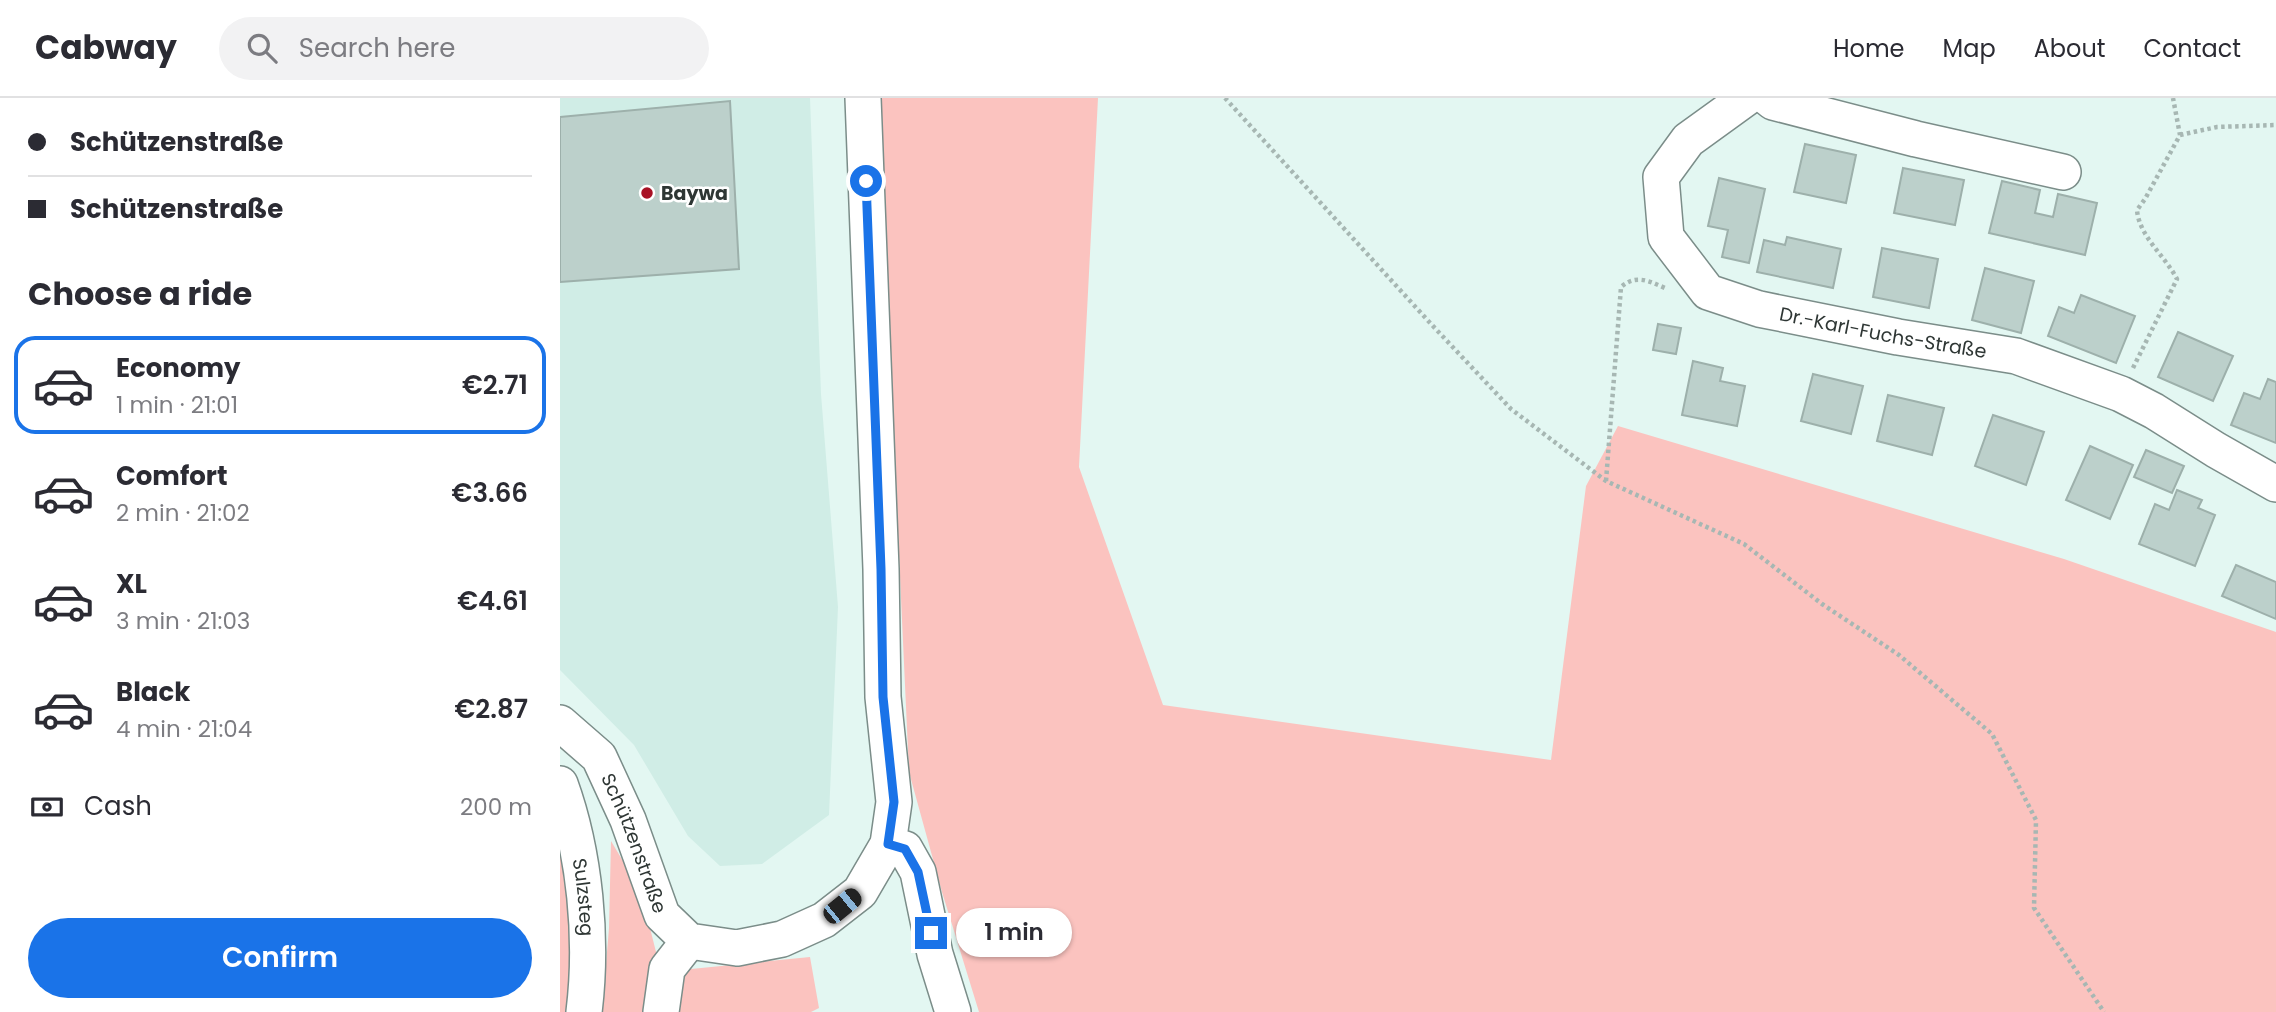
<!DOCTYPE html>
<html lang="en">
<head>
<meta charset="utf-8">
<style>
	body { margin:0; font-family:Poppins,sans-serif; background:#f2f2f3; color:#2b2b33; height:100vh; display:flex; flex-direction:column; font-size:26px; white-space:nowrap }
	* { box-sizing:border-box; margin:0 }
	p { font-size:23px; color:#7c7c81 }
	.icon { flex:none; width:38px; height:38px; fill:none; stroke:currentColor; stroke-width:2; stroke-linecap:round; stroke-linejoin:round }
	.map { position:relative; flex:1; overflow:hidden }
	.side { display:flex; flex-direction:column; background:#fff; width:560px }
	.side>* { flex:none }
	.guide { display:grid; align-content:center; height:154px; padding:0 28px; background:#fff }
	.end { position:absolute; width:32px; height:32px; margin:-16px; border:9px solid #1a73e8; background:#fff; box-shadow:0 0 0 4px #fff }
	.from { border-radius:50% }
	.bubble { position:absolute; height:49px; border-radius:24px; background:#fff; box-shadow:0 2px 5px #0004; font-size:23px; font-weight:600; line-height:49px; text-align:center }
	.car { position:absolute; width:21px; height:42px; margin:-21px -10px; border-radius:9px; box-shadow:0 0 5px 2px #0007; background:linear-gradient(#222 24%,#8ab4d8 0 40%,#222 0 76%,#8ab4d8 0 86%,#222 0) }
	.guide b { display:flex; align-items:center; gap:24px; height:66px; font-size:26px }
	.guide b+b { border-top:2px solid #e1e1e2 }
	.guide i { width:18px; height:18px; background:#2b2b33 }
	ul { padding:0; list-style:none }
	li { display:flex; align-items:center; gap:21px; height:98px; margin:0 14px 10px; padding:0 14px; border:4px solid transparent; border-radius:21px }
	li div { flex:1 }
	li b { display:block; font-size:26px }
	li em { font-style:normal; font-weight:600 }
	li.on { border-color:#1a73e8 }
	li>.icon { width:63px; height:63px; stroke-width:1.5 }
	h2 { padding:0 28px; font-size:32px; line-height:84px }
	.pay { display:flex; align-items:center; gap:18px; height:77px; padding:0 28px; font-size:26px }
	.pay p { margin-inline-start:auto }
	.action { display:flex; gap:14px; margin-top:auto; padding:14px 28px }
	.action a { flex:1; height:80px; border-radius:42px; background:#1a73e8; color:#fff; font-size:28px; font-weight:600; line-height:80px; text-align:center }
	header { display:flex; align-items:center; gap:42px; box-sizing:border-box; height:98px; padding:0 35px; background:#fff; border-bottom:2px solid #e1e1e2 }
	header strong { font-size:33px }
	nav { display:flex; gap:38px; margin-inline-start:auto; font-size:24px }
	.search { width:490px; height:63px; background:#f2f2f3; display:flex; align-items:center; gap:18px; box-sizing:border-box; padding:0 24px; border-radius:38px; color:#7c7c81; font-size:26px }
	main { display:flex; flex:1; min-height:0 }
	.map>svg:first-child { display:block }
	.built { fill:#d0ede6 }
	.green { fill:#fbc3bf }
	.building { fill:#bcd0cb; stroke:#9db0ab; stroke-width:2 }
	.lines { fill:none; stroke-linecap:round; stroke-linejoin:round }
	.minor-casing { stroke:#7b8d89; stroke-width:38 }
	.path { stroke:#a7b7b3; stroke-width:4.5; stroke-dasharray:3.5 3.5; stroke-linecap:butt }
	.minor { stroke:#fff; stroke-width:35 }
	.route { stroke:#1a73e8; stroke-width:9 }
	.poi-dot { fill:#a81225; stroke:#fff; stroke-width:2.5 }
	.labels { text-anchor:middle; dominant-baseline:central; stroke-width:5; stroke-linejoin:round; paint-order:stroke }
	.poi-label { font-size:19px; font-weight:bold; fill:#2e3634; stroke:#fff; text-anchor:start }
	.street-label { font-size:19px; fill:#2e3634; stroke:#fff }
</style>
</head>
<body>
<header>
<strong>Cabway</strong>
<div class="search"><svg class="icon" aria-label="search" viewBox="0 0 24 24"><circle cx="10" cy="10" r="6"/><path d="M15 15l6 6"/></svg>Search here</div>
<nav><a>Home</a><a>Map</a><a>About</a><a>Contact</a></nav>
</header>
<main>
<section class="side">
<div class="guide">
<b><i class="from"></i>Schützenstraße</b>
<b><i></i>Schützenstraße</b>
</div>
<h2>Choose a ride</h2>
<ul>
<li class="on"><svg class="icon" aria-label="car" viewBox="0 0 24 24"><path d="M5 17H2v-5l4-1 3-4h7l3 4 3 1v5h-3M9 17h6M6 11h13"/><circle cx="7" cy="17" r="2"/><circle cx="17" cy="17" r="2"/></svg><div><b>Economy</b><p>1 min · 21:01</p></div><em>€2.71</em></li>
<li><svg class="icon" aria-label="car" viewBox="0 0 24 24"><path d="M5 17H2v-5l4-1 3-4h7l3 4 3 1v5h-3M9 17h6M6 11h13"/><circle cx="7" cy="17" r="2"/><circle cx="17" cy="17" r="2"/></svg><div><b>Comfort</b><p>2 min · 21:02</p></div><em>€3.66</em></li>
<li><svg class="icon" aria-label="car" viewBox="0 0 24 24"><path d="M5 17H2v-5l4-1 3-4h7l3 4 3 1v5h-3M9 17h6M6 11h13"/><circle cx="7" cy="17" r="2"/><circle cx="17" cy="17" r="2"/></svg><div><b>XL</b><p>3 min · 21:03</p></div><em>€4.61</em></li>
<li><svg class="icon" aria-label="car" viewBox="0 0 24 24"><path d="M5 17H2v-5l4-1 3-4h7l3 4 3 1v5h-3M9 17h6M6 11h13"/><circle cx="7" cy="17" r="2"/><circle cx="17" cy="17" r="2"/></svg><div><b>Black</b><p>4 min · 21:04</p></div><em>€2.87</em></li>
</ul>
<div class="pay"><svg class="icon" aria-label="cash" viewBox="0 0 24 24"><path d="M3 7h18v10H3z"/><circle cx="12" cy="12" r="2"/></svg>Cash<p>200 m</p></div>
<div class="action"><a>Confirm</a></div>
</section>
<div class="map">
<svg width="1716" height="914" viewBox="0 0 1716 914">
	<rect width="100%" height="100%" fill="#e3f7f2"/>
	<path class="built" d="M 0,0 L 250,0 L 261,296 L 278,509 L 269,717 L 202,766 L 160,768 L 128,738 L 74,647 L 0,572 Z"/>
	<path class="green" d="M 318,0 L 538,0 L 519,369 L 603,607 L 991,662 L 1026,388 L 1058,328 L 1504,461 L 1716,534 L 1716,914 L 419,914 L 382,794 L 349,674 Z
		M 51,743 L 73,780 L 90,830 L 101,874 L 250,859 L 259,910 L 251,914 L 42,914 L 49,830 Z
		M 0,754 C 14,805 13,861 8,914 L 0,914 Z"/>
	<path class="building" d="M 170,3 L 179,171 L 0,184 L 0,19 Z
		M 1245,46 L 1296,57 L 1286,105 L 1234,94 Z
		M 1343,70 L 1404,82 L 1395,127 L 1334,115 Z
		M 1159,80 L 1205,91 L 1189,165 L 1162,159 L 1168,132 L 1148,128 Z
		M 1442,83 L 1480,92 L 1475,115 L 1493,119 L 1498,96 L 1537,105 L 1525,157 L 1429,135 Z
		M 1227,139 L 1281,151 L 1273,190 L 1197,174 L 1204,142 L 1225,147 Z
		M 1322,150 L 1378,161 L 1369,210 L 1313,199 Z
		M 1425,170 L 1474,183 L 1461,235 L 1412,222 Z
		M 1521,197 L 1575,218 L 1556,265 L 1488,238 L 1499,209 L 1514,215 Z
		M 1098,226 L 1121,230 L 1116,256 L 1093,252 Z
		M 1618,234 L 1673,258 L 1653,303 L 1598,279 Z
		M 1133,263 L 1163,270 L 1160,283 L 1185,288 L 1177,328 L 1122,317 Z
		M 1253,276 L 1303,288 L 1291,336 L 1241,323 Z
		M 1708,281 L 1716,284 L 1716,345 L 1671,327 L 1684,295 L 1700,301 Z
		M 1328,297 L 1384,310 L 1372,357 L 1317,343 Z
		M 1433,317 L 1484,334 L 1466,387 L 1415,368 Z
		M 1530,348 L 1573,367 L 1550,421 L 1506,402 Z
		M 1586,352 L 1624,368 L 1612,395 L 1574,379 Z
		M 1617,392 L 1642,402 L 1638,410 L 1655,417 L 1635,468 L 1579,446 L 1595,406 L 1609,412 Z
		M 1676,467 L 1716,484 L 1716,521 L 1662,498 Z"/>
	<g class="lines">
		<defs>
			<g id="minor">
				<path id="s1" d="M 1186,0 L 1128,42 L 1101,79 L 1106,139 L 1148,194 L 1199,211 L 1338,239 L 1456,258 L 1561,296 L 1594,313 L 1656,352 L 1716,386"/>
				<path d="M 1208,0 L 1213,4 L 1356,41 L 1503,74"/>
				<path id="s2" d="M 0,625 L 39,659 L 68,722 L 102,817 L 129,843 L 177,850 L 222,841 L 264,822 L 300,794 L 328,746 L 334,704 L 323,599 L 321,471 L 303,0"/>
				<path id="s3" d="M 0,686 C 25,755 33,841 24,914"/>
				<path d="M 328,746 L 345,751 L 358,774 L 375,856 L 393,914"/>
				<path d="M 101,914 L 107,871 L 129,843"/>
			</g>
		</defs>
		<use href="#minor" class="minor-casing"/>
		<path class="path" d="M 665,0 L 872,227 L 951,311 L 1046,383 L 1184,446 L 1262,506 L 1339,557 L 1432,636 L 1476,722 L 1474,810 L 1544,914
			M 1620,37 L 1657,29 L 1716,27
			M 1573,270 L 1617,181 C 1605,158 1579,138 1577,112 L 1585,101 L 1620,37 L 1613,0
			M 1046,383 L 1061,189 C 1076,176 1089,183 1105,190"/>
		<use href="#minor" class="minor"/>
	</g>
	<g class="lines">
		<path class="route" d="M 306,83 L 321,471 L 323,599 L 334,704 L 328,746 L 345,751 L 358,774 L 371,835"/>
	</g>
	<circle class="poi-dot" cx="87" cy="95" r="7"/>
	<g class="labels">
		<g class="poi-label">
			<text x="101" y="95">Baywa</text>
		</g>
		<g class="street-label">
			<text stroke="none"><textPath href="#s1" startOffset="427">Dr.-Karl-Fuchs-Straße</textPath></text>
			<text stroke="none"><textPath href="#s2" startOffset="145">Schützenstraße</textPath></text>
			<text stroke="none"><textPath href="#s3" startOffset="116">Sulzsteg</textPath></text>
		</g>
	</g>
</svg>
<i class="end from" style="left:306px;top:83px"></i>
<i class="end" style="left:371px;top:835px"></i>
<div class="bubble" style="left:396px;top:810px;width:116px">1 min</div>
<i class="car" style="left:282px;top:808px;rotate:51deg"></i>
</div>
</main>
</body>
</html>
